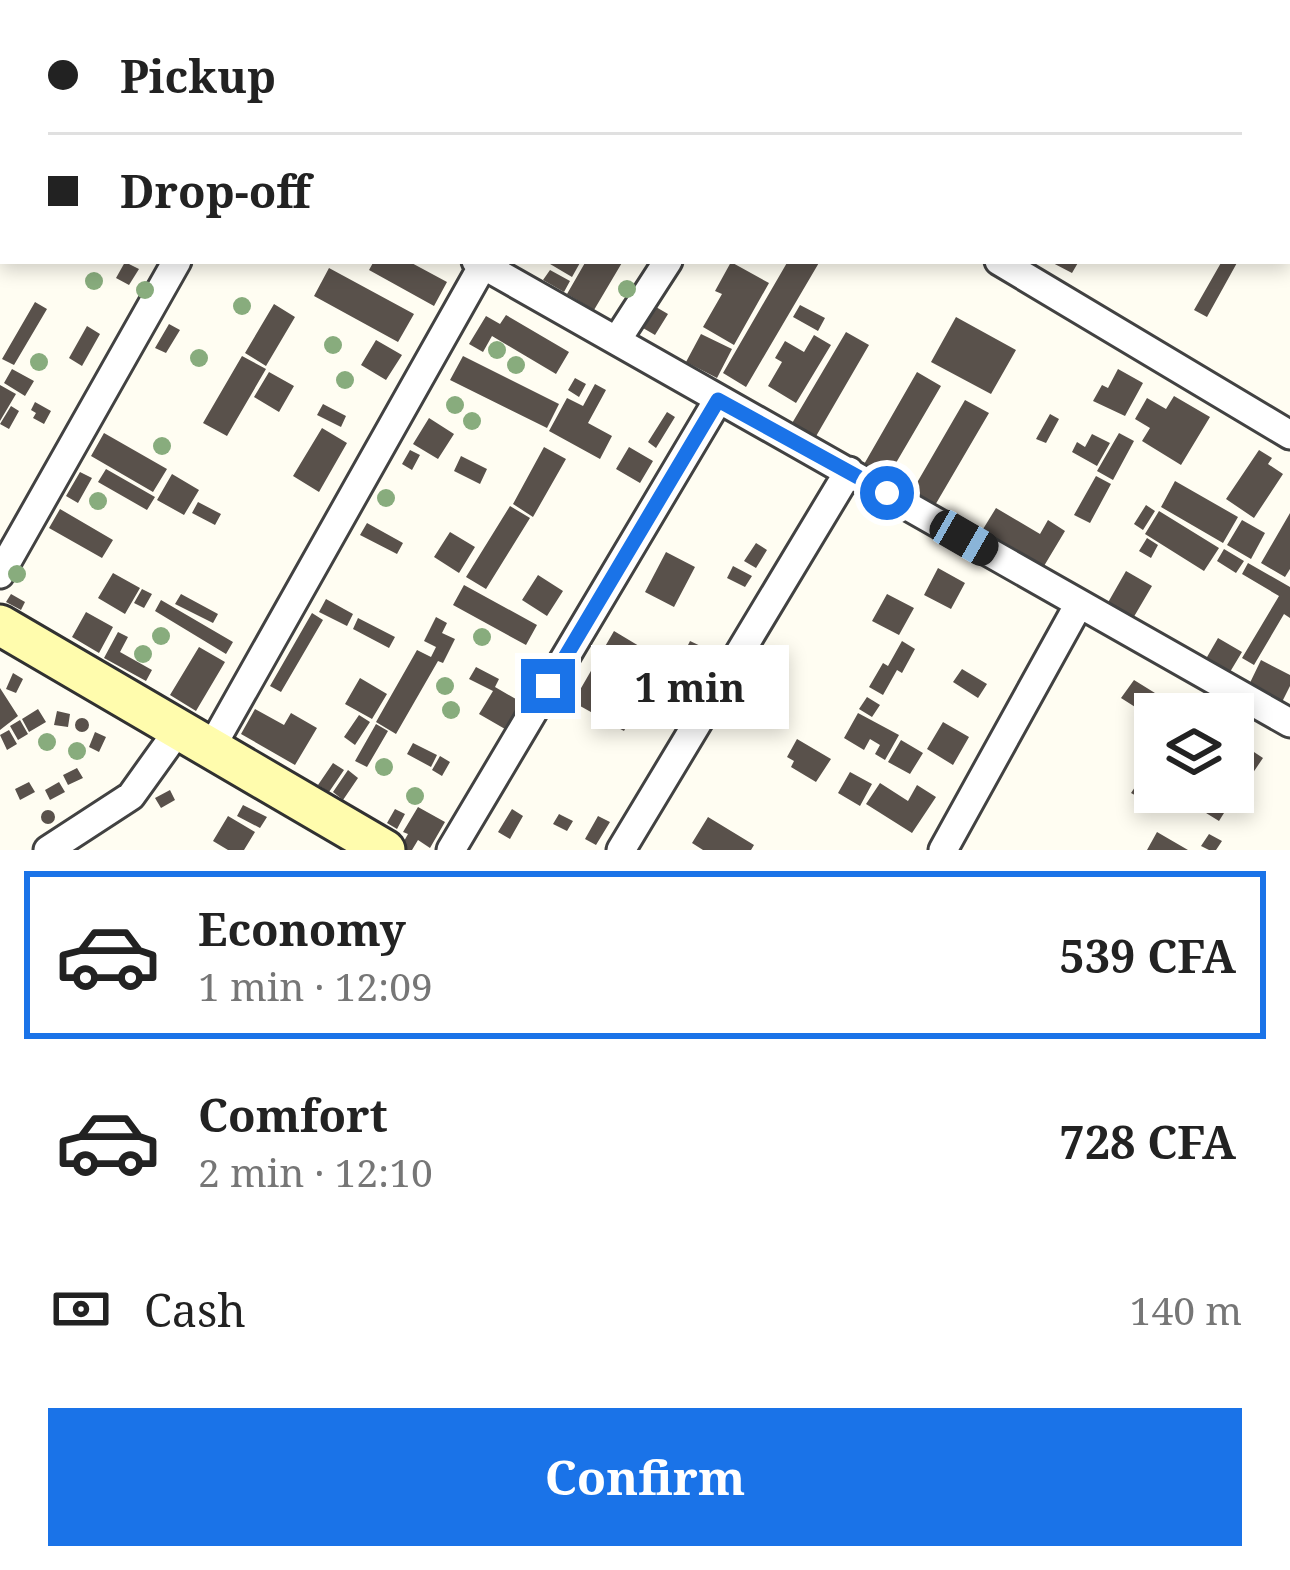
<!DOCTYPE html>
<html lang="en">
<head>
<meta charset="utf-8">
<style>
	body { margin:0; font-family:"Noto Serif",serif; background:#f2f2f2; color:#222; height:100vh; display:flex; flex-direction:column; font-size:45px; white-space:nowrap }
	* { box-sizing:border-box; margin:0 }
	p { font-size:39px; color:#767676 }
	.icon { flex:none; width:66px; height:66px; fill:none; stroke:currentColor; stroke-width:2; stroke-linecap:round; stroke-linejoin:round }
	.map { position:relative; height:850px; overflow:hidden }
	.side { display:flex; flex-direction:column; background:#fff; flex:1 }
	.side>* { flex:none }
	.top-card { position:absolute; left:0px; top:0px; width:1290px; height:264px; box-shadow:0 6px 18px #0003; display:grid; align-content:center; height:264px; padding:0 48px; background:#fff }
	.buttons { position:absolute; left:1134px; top:693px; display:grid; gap:24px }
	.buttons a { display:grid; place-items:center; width:120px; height:120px; border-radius:0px; background:#fff; box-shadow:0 6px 18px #0003; font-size:60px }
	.end { position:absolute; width:54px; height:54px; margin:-27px; border:15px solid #1a73e8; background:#fff; box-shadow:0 0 0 6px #fff }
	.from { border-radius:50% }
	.bubble { position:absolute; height:84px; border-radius:0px; background:#fff; box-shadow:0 6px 18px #0003; font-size:39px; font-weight:700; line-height:84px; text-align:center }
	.car { position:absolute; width:36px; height:72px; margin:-36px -18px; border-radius:15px; box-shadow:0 0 9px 3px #0007; background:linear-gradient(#222 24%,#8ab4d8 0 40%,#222 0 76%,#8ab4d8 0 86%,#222 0) }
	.top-card b { display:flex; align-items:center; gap:42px; height:114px; font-size:45px }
	.top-card b+b { border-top:3px solid #e0e0e0 }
	.top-card i { width:30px; height:30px; background:#222 }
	ul { padding:21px 0 0; list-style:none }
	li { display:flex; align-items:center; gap:36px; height:168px; margin:0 24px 18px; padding:0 24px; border:6px solid transparent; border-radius:0px }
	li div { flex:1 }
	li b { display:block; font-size:45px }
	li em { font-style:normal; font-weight:700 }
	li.active { border-color:#1a73e8 }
	li>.icon { width:108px; height:108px; stroke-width:1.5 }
	.pay { display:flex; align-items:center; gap:30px; height:132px; padding:0 48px; font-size:45px }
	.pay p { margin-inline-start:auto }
	.button { display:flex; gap:24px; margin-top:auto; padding:24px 48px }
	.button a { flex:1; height:138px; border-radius:0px; background:#1a73e8; color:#fff; font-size:48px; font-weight:700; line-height:138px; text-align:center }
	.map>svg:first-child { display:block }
	.building { fill:#59514b }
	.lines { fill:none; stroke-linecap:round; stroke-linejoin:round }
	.street-casing { stroke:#424242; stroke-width:33 }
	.secondary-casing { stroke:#313131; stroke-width:45 }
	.street { stroke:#fff; stroke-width:27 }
	.secondary { stroke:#fffcad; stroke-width:39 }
	.tree { fill:#88ac7d }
	.route { stroke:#1a73e8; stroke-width:15 }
</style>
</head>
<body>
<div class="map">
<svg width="1290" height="850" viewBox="0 0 1290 850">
	<rect width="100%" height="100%" fill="#fffdf2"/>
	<path class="building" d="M 374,261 L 408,261 L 447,282 L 434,306 L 369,270 Z
		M 545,261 L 581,261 L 572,277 Z
		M 586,261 L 623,261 L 594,310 L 567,294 Z
		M 788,261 L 820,261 L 746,387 L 723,373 Z
		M 1049,261 L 1079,261 L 1072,273 Z
		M 1222,261 L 1238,261 L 1207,317 L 1194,310 Z
		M 125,262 L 139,269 L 129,285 L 116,278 Z
		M 731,262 L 769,283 L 734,345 L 703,327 L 722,294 L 715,291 Z
		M 329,268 L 414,314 L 398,342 L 314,296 Z
		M 550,270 L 570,281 L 564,292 L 543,280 Z
		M 35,302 L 47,309 L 14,365 L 2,359 Z
		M 274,304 L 295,317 L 266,366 L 245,353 Z
		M 800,305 L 825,318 L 818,331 L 793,317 Z
		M 656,307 L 668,314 L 655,335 L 643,328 Z
		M 506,315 L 569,352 L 556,374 L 492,336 L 483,352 L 469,344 L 486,316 L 500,324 Z
		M 956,317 L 1016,350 L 991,394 L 931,362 Z
		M 169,324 L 180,330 L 166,353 L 155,348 Z
		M 87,326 L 100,334 L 82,366 L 69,358 Z
		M 846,332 L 869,345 L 815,438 L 791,425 Z
		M 701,334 L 732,349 L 717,378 L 686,362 Z
		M 814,335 L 831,345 L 796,403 L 768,386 L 782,362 L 775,358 L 785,341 L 804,352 Z
		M 376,340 L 402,355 L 386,380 L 361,365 Z
		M 242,356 L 266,369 L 227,436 L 203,423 Z
		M 463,356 L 559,404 L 547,428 L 450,380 Z
		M 12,369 L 34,381 L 25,396 L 4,383 Z
		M 1118,369 L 1143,383 L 1125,416 L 1093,401 L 1102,385 L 1108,388 Z
		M 269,372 L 294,386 L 279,412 L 254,397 Z
		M 917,372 L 941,386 L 886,480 L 863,466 Z
		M 575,378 L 586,384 L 579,397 L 568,390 Z
		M 595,384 L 606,390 L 588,423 L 612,436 L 600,459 L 549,431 L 567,398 L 583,406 Z
		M 0,385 L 16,394 L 0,421 Z
		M 1174,396 L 1210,417 L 1181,465 L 1142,441 L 1150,428 L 1135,419 L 1147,398 L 1166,409 Z
		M 965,400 L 989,413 L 934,507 L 911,493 Z
		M 35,402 L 51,411 L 44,424 L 33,418 L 36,413 L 31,410 Z
		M 323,404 L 346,416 L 341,427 L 317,415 Z
		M 11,406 L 19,411 L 9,429 L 0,424 Z
		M 667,412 L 675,417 L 656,448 L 648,442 Z
		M 1050,414 L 1059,419 L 1046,443 L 1036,439 Z
		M 429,418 L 454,434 L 438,459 L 413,444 Z
		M 322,428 L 347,443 L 319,492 L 293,476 Z
		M 104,433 L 167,469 L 153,492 L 91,456 Z
		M 1119,433 L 1134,441 L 1113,480 L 1097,471 Z
		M 1092,434 L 1110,443 L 1097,466 L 1072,452 L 1077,442 L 1085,447 Z
		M 544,447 L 566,459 L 533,517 L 513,504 Z
		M 629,447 L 653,461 L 640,483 L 616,469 Z
		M 410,450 L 420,455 L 412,470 L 402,464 Z
		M 1259,450 L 1272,458 L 1268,464 L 1283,474 L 1254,518 L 1226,499 Z
		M 461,456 L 487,469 L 480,484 L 454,471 Z
		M 106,469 L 155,497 L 147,510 L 98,482 Z
		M 80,472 L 92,478 L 78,503 L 66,496 Z
		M 172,474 L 199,490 L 184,515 L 157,500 Z
		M 1096,476 L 1111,484 L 1090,523 L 1074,515 Z
		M 1175,481 L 1238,517 L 1223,543 L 1161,507 Z
		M 198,502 L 221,514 L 215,525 L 192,513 Z
		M 1146,505 L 1155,511 L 1143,530 L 1134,524 Z
		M 510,506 L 530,518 L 486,589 L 466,577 Z
		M 996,508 L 1040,534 L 1048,520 L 1065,531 L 1041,571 L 980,534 Z
		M 60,509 L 113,540 L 102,558 L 49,528 Z
		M 1159,511 L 1219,548 L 1204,571 L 1145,534 Z
		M 1290,513 L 1290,569 L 1285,577 L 1261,563 Z
		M 1242,520 L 1265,533 L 1251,559 L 1227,545 Z
		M 367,523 L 403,543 L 397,554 L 360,535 Z
		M 450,532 L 475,547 L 459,573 L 434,557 Z
		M 1147,538 L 1158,545 L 1151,558 L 1139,551 Z
		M 756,543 L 767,550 L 756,568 L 744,561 Z
		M 1224,549 L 1244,561 L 1236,573 L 1217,561 Z
		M 666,552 L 695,567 L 674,607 L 645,592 Z
		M 1248,563 L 1290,587 L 1290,618 L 1284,614 L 1254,665 L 1242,658 L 1279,596 L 1242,574 Z
		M 733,566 L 752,576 L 745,587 L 727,578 Z
		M 938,568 L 965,583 L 951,609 L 924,595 Z
		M 1126,571 L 1152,586 L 1132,620 L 1106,606 Z
		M 113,573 L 140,588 L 125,614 L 98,598 Z
		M 538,575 L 563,591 L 547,616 L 522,600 Z
		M 464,585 L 537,625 L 526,645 L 453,605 Z
		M 142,589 L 152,594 L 144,608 L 134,603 Z
		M 11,594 L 25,602 L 21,610 L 6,602 Z
		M 181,594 L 218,614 L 213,623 L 175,604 Z
		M 887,594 L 914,608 L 899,635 L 872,621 Z
		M 326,599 L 353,614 L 347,626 L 319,612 Z
		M 161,600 L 233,642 L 226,654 L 155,611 Z
		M 86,612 L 113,627 L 99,653 L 72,637 Z
		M 312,613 L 323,620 L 281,692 L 270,686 Z
		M 436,617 L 447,623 L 442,633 L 455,639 L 443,663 L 438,661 L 396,734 L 376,722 L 417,650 L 431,657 L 436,647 L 424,641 Z
		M 358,618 L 395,637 L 389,648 L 353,629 Z
		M 614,631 L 639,646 L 598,716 L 573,702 Z
		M 118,632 L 128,637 L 120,652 L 152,670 L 146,681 L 104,658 Z
		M 1218,638 L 1242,652 L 1227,677 L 1203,664 Z
		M 690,641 L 709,650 L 702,662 L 684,653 Z
		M 902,641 L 915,649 L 902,673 L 897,670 L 883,695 L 869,687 L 883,663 L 888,666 Z
		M 199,647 L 225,662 L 196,711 L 170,695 Z
		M 1261,660 L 1290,675 L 1290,686 L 1279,708 L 1246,691 Z
		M 476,667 L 499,679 L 495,687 L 521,702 L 505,729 L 479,714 L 493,691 L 469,679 Z
		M 962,669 L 987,684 L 978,698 L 953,682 Z
		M 13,673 L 23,679 L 16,693 L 6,689 Z
		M 360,678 L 387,694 L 372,719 L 345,704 Z
		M 1134,680 L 1155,693 L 1143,712 L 1121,698 Z
		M 0,688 L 18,716 L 0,730 Z
		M 867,697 L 880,705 L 872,717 L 859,709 Z
		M 38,709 L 46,722 L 29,732 L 22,719 Z
		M 255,709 L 284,725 L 291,713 L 317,728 L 295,765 L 241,734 Z
		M 57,711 L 70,714 L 68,727 L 54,725 Z
		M 615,713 L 629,721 L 624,731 L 609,723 Z
		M 858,713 L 899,735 L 885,760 L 875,754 L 880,745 L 870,739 L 864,750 L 844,738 Z
		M 359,715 L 370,722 L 355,745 L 344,737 Z
		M75 725a7 7 0 1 1 14 0a7 7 0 1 1-14 0Z
		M 20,720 L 28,734 L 18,740 L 10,726 Z
		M 943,722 L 969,737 L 953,765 L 927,749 Z
		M 376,724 L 388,731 L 367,767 L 355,761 Z
		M 9,730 L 17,744 L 7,750 L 0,735 Z
		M 95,732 L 106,737 L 99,752 L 89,747 Z
		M 797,739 L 831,759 L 816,782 L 791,767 L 794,761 L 787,757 Z
		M 1151,739 L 1155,741 L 1155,779 L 1135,767 Z
		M 901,740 L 923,753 L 910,774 L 888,762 Z
		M 413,743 L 437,755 L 431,767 L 407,754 Z
		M 1248,748 L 1263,758 L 1244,786 L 1233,778 L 1233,769 Z
		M 440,756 L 450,762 L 442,776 L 432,770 Z
		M 333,763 L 344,770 L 329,792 L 318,785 Z
		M 77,768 L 83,778 L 68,785 L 63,775 Z
		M 348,770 L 358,778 L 343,800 L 333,792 Z
		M 850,772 L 872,784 L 860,806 L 838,793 Z
		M 1139,781 L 1151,788 L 1144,800 L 1131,793 Z
		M 29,782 L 35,792 L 20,800 L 15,789 Z
		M 59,782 L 65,792 L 50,800 L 45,790 Z
		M 880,783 L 908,801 L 917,785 L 936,797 L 912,833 L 866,804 Z
		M 170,790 L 175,800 L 161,808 L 155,798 Z
		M 1172,792 L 1227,792 L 1234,797 L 1219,821 Z
		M 243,805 L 267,817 L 260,828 L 237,816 Z
		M 418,807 L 445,822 L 430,848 L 418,840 L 412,850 L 399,850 L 408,834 L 403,832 Z
		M 395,809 L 405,814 L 397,829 L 387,823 Z
		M 512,809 L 523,816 L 510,839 L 498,832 Z
		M41 817a7 7 0 1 1 14 0a7 7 0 1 1-14 0Z
		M 559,814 L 573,821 L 567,831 L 553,824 Z
		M 228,816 L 255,832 L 244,850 L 228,850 L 213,841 Z
		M 598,816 L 610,822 L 596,845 L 585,839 Z
		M 708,817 L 754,845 L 751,850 L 703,850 L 692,843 Z
		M 1157,832 L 1188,850 L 1147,850 Z
		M 1209,834 L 1222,841 L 1216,850 L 1209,850 L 1201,846 Z"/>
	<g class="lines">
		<defs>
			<path id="street" d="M 561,0 L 567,3
				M 1093,0 L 1098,3
				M 118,3 L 120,0
				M 327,3 L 329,0
				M 825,3 L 827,0
				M 0,73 L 3,75
				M 1287,113 L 1290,115
				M 0,190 L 3,185
				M 476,261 L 1290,723
				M 999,261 L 1290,435
				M 617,340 L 668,261
				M 0,574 L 177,261
				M 211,748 L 483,265
				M 48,850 L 131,796 L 179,729
				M 451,850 L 718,400
				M 621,850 L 849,471
				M 943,850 L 1079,604"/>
			<path id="secondary" d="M 0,625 L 385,850"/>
		</defs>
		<use href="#street" class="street-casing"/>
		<use href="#secondary" class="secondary-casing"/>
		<use href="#street" class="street"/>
		<use href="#secondary" class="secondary"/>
	</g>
	<g class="tree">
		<circle cx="94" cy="281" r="9"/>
		<circle cx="627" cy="289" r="9"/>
		<circle cx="145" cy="290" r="9"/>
		<circle cx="242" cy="306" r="9"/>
		<circle cx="333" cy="345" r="9"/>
		<circle cx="497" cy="350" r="9"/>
		<circle cx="199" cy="358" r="9"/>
		<circle cx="39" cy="362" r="9"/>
		<circle cx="516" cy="365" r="9"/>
		<circle cx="345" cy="380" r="9"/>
		<circle cx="455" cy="405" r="9"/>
		<circle cx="472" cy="421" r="9"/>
		<circle cx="162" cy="446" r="9"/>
		<circle cx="386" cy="498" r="9"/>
		<circle cx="98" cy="501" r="9"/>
		<circle cx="17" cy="574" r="9"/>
		<circle cx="161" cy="636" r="9"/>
		<circle cx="482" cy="637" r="9"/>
		<circle cx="143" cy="654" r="9"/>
		<circle cx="445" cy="686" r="9"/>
		<circle cx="451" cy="710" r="9"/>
		<circle cx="47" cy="742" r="9"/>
		<circle cx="77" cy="751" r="9"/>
		<circle cx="384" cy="767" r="9"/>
		<circle cx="415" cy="796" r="9"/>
	</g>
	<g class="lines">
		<path class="route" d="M 548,686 L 718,400 L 887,493"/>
	</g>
</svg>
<div class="buttons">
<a><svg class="icon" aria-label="layers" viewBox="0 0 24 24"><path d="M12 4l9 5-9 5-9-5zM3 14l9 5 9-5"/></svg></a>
</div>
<i class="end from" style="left:887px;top:493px"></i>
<i class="end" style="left:548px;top:686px"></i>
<div class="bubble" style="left:591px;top:645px;width:198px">1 min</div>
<i class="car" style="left:964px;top:538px;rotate:120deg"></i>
<div class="top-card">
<b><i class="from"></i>Pickup</b>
<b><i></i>Drop-off</b>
</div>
</div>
<section class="side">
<ul>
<li class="active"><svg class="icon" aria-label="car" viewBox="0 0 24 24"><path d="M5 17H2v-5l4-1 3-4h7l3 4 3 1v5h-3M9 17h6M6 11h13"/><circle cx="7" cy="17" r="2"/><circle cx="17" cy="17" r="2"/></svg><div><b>Economy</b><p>1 min · 12:09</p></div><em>539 CFA</em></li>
<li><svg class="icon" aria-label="car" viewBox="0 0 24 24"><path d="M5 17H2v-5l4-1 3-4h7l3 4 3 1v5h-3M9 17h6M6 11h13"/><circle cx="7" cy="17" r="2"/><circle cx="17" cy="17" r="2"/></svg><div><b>Comfort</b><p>2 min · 12:10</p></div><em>728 CFA</em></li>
</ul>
<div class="pay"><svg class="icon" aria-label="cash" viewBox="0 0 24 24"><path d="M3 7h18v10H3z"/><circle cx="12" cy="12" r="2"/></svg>Cash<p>140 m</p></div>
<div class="button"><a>Confirm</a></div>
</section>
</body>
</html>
